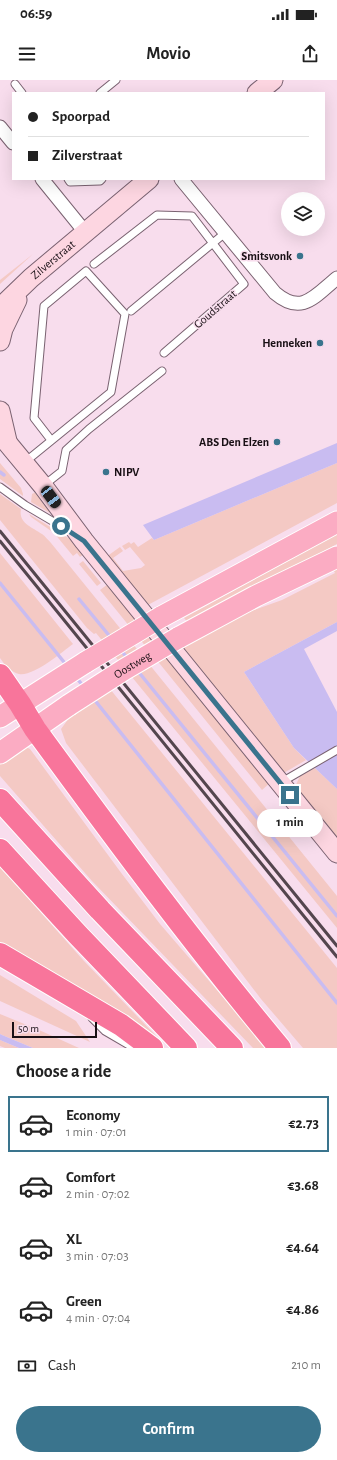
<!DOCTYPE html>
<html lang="en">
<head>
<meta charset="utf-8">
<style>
	body { margin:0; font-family:"Alegreya Sans",sans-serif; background:#f6f6f6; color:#222; height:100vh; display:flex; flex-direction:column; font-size:15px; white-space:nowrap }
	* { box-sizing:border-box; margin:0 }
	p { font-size:13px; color:#767676 }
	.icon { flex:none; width:22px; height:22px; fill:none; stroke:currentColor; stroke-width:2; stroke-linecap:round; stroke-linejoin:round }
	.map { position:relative; height:968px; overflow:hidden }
	.drawer { display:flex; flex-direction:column; background:#fff; flex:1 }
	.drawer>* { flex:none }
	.banner { position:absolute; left:12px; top:12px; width:313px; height:88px; border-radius:0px; box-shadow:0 4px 16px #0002; display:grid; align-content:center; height:88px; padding:0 16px; background:#fff }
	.fabs { position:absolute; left:281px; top:112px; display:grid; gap:8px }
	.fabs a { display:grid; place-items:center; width:44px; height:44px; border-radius:50%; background:#fff; box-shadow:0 4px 16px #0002; font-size:20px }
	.scale { position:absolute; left:12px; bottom:10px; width:85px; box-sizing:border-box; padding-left:4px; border:2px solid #180f14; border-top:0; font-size:11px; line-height:14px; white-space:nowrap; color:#180f14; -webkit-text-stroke:3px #f8dded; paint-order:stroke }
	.end { position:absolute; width:18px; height:18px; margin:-9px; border:5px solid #3a748d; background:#fff; box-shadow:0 0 0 2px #fff }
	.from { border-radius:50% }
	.bubble { position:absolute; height:28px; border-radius:14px; background:#fff; box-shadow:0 4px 16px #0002; font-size:13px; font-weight:700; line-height:28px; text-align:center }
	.car { position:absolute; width:12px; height:24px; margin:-12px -6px; border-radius:5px; box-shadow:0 0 3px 1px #0007; background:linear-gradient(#222 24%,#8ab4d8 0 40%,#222 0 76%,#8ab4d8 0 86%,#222 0) }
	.banner b { display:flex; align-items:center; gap:14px; height:38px; font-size:15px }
	.banner b+b { border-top:1px solid #e0e0e0 }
	.banner i { width:10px; height:10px; background:#222 }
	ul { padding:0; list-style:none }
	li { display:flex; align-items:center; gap:12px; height:56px; margin:0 8px 6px; padding:0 8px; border:2px solid transparent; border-radius:0px }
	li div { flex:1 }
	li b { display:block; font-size:15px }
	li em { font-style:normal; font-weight:700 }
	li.current { border-color:#3a748d }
	li>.icon { width:36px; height:36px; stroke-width:1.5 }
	h2 { padding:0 16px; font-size:18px; line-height:48px }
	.pay { display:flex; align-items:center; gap:10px; height:44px; padding:0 16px; font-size:15px }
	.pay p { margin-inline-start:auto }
	.primary-button { display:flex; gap:8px; margin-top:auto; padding:8px 16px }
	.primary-button a { flex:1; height:46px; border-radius:24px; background:#3a748d; color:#fff; font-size:16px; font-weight:700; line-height:46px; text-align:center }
	.status { display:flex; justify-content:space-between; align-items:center; height:28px; padding:0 20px; background:#fff; direction:ltr }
	.status svg { height:11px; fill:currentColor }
	header { display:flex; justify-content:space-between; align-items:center; height:52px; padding:0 16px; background:#fff; font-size:18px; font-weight:700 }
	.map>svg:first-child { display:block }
	.green { fill:#f4c9c4 }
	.water { fill:#c9bcf1 }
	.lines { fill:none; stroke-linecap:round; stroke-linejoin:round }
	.stream { stroke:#c9bcf1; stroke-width:3.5 }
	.lane-casing { stroke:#7a6271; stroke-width:9 }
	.street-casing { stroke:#7a6271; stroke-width:15 }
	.secondary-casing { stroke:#7a6271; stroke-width:21 }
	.primary-casing { stroke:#fff; stroke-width:23 }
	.highway-casing { stroke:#fff; stroke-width:24 }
	.lane { stroke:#fff; stroke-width:7 }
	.street { stroke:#fff; stroke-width:13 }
	.secondary { stroke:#fdd6e1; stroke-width:19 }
	.primary { stroke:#fbacc3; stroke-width:21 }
	.highway { stroke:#f8759b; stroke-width:22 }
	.rail { stroke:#54464e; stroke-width:3 }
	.primary-bridge-casing { stroke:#fff; stroke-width:23; stroke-linecap:butt }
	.primary-bridge { stroke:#fbacc3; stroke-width:21 }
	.route { stroke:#3a748d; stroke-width:5 }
	.poi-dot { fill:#3a748d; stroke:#f8dded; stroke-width:1.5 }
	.labels { text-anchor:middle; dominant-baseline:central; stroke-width:3; stroke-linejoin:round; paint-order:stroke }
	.poi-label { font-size:12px; font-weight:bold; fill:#180f14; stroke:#f8dded; text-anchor:end }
	.street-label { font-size:12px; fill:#180f14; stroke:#f8dded }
</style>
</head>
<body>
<div class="status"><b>06:59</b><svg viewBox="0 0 49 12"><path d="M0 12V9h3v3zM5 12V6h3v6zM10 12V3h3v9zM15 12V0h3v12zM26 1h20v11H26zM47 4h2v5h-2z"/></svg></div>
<header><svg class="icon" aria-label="menu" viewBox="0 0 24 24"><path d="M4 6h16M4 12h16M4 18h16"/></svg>Movio<svg class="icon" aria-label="share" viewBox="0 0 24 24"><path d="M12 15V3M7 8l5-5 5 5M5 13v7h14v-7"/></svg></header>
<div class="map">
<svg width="337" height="968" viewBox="0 0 337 968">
	<rect width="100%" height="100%" fill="#f8dded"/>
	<path class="green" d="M 33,174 L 0,204 L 0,200 Z
		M 0,383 L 21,408 L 23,414 L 23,416 L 0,399 Z
		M 337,383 L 337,423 L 146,526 L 106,477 L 120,467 L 123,471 L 113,478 L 123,491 L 141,488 L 145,485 L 130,467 L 125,470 L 122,466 L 129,462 L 131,464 L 134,462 L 138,467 L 152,458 L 154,460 Z
		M 36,412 L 51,431 L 50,433 L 31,422 L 32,414 Z
		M 0,414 L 21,429 C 18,443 32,447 42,454 C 45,456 48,460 51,463 L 337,816 L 337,848 L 96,553 L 94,554 L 87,548 L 0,440 Z
		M 29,434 L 70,459 L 84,474 L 80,477 L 77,473 L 73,476 L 54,453 L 31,437 Z
		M 337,454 L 337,464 L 189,544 L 184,538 Z
		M 0,473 L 73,564 C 62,572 33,597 19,594 C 12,593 3,583 0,578 Z
		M 83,481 L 101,503 L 97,506 L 79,484 Z
		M 337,484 L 337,542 L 244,592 L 294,668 L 306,680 L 282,694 L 179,568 L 220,542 L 282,520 L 335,493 L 332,487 Z
		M 108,504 L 271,702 L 262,710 L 100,510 Z
		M 110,609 L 337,888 L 337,968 L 303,968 L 261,919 L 66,663 L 61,649 L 72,634 Z
		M 24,666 L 30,669 L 122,794 L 160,844 L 267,968 L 253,968 L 92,801 L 0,696 L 0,681 Z
		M 315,688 L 337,709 L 337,762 L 294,709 L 300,696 Z
		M 0,787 L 84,881 L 163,963 L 0,863 Z
		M 0,895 L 76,941 L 90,962 L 0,921 Z
		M 0,934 L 39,950 L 79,968 L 33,968 L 2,955 L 0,954 Z
		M 0,960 L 19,968 L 5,968 L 0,966 Z"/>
	<path class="water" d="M 337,363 L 337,383 L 154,460 L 143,445 Z
		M 337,542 L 337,551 L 304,569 L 337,632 L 337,709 L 294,668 L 244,592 Z
		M 0,954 L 2,955 L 33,968 L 19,968 L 0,960 Z"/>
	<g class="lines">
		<path class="stream" d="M 0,392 L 4,395
			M 0,503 L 68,587
			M 79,519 L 112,559
			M 120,569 L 128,579
			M 137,590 L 337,836
			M 75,596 L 84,607
			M 93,618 L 337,923"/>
		<defs>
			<path id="lane" d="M 15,4 L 22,13
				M 100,13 L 116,0
				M 68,99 L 70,102 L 100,101 L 102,99
				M 94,184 L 157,135 L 192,136 L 244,204 L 164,273
				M 131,231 L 225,153
				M 25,382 L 111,312 L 125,234 L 86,191 L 44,226 L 34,338 L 51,360
				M 43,406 L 62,391 L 66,370 L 89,349 L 162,291
				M 0,407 L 25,425 L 69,451
				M 280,703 L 337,670
				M 92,938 L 105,951 L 134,968"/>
			<path id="street" d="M 0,47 L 13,63
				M 42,99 L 85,152
				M 181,99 L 275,213 C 302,236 315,216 337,198"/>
			<g id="secondary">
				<path d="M 257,13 L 273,0"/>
				<path id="s1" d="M 0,232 L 5,223 L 31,198 L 149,99"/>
				<path d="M 0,261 L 3,249 L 17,220"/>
				<path d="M 0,331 L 7,361"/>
				<path d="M 0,354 L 43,406 L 84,461 L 337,773"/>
			</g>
			<path id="primary" d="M 161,537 L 337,442
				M 178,558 L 256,516 L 337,477
				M 0,637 L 86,582
				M 0,673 L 69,625"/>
			<path id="highway" d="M 0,595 L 20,624 L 35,649 C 114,757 194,865 280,968
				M 0,720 L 100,830 L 232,968
				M 0,770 L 77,854 L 186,968
				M 0,874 L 121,945 L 152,968"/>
		</defs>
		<use href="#lane" class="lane-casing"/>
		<use href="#street" class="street-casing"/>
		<use href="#secondary" class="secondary-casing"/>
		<use href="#primary" class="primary-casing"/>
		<use href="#highway" class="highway-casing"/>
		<use href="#lane" class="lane"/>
		<use href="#street" class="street"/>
		<use href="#secondary" class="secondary"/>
		<use href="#primary" class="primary"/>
		<use href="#highway" class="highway"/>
		<path class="rail" d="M 0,451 L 337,866
			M 0,461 L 337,877"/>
		<defs>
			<g id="primary-bridge">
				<path d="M 86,582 L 161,537"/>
				<path id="s2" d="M 69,625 L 125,589 L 178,558"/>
			</g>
		</defs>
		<use href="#primary-bridge" class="primary-bridge-casing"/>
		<use href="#primary-bridge" class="primary-bridge"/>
	</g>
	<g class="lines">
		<path class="route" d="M 61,446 L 84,461 L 290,715"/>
	</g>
	<g class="poi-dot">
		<circle cx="300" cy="176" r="4"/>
		<circle cx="320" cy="263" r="4"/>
		<circle cx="277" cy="362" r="4"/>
		<circle cx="106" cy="392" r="4"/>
	</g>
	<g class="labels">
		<g class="poi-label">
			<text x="292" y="176">Smitsvonk</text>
			<text x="312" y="263">Henneken</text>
			<text x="269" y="362">ABS Den Elzen</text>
			<text x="114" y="392" text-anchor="start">NIPV</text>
		</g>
		<g class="street-label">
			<text stroke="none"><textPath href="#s1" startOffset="75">Zilverstraat</textPath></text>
			<text transform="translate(215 229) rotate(-41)">Goudstraat</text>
			<text stroke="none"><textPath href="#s2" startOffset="75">Oostweg</textPath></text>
		</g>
	</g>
</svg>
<div class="fabs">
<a><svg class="icon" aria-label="layers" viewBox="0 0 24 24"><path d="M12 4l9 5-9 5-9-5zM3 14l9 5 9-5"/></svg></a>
</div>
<div class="scale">50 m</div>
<i class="end from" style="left:61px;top:446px"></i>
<i class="end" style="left:290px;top:715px"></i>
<div class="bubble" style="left:257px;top:729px;width:66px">1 min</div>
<i class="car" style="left:51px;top:417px;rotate:143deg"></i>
<div class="banner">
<b><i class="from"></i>Spoorpad</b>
<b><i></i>Zilverstraat</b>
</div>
</div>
<section class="drawer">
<h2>Choose a ride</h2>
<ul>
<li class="current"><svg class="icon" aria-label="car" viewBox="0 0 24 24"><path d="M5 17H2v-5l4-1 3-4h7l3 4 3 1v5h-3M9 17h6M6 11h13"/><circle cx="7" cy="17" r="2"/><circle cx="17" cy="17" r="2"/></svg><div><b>Economy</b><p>1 min · 07:01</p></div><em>€2.73</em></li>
<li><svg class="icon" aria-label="car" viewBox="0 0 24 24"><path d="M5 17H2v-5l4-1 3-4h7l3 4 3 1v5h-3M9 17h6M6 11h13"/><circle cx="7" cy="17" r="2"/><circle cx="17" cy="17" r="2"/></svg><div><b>Comfort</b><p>2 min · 07:02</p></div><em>€3.68</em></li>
<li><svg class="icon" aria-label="car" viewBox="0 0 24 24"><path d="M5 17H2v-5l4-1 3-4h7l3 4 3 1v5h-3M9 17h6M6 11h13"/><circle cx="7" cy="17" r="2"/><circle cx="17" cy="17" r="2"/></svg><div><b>XL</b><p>3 min · 07:03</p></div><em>€4.64</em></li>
<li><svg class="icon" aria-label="car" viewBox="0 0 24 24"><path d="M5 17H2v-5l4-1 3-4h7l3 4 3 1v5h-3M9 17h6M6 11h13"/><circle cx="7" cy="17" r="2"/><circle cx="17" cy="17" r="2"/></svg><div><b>Green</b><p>4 min · 07:04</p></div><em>€4.86</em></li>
</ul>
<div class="pay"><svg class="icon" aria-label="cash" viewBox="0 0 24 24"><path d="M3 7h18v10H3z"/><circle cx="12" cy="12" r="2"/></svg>Cash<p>210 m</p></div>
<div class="primary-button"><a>Confirm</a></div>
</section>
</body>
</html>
